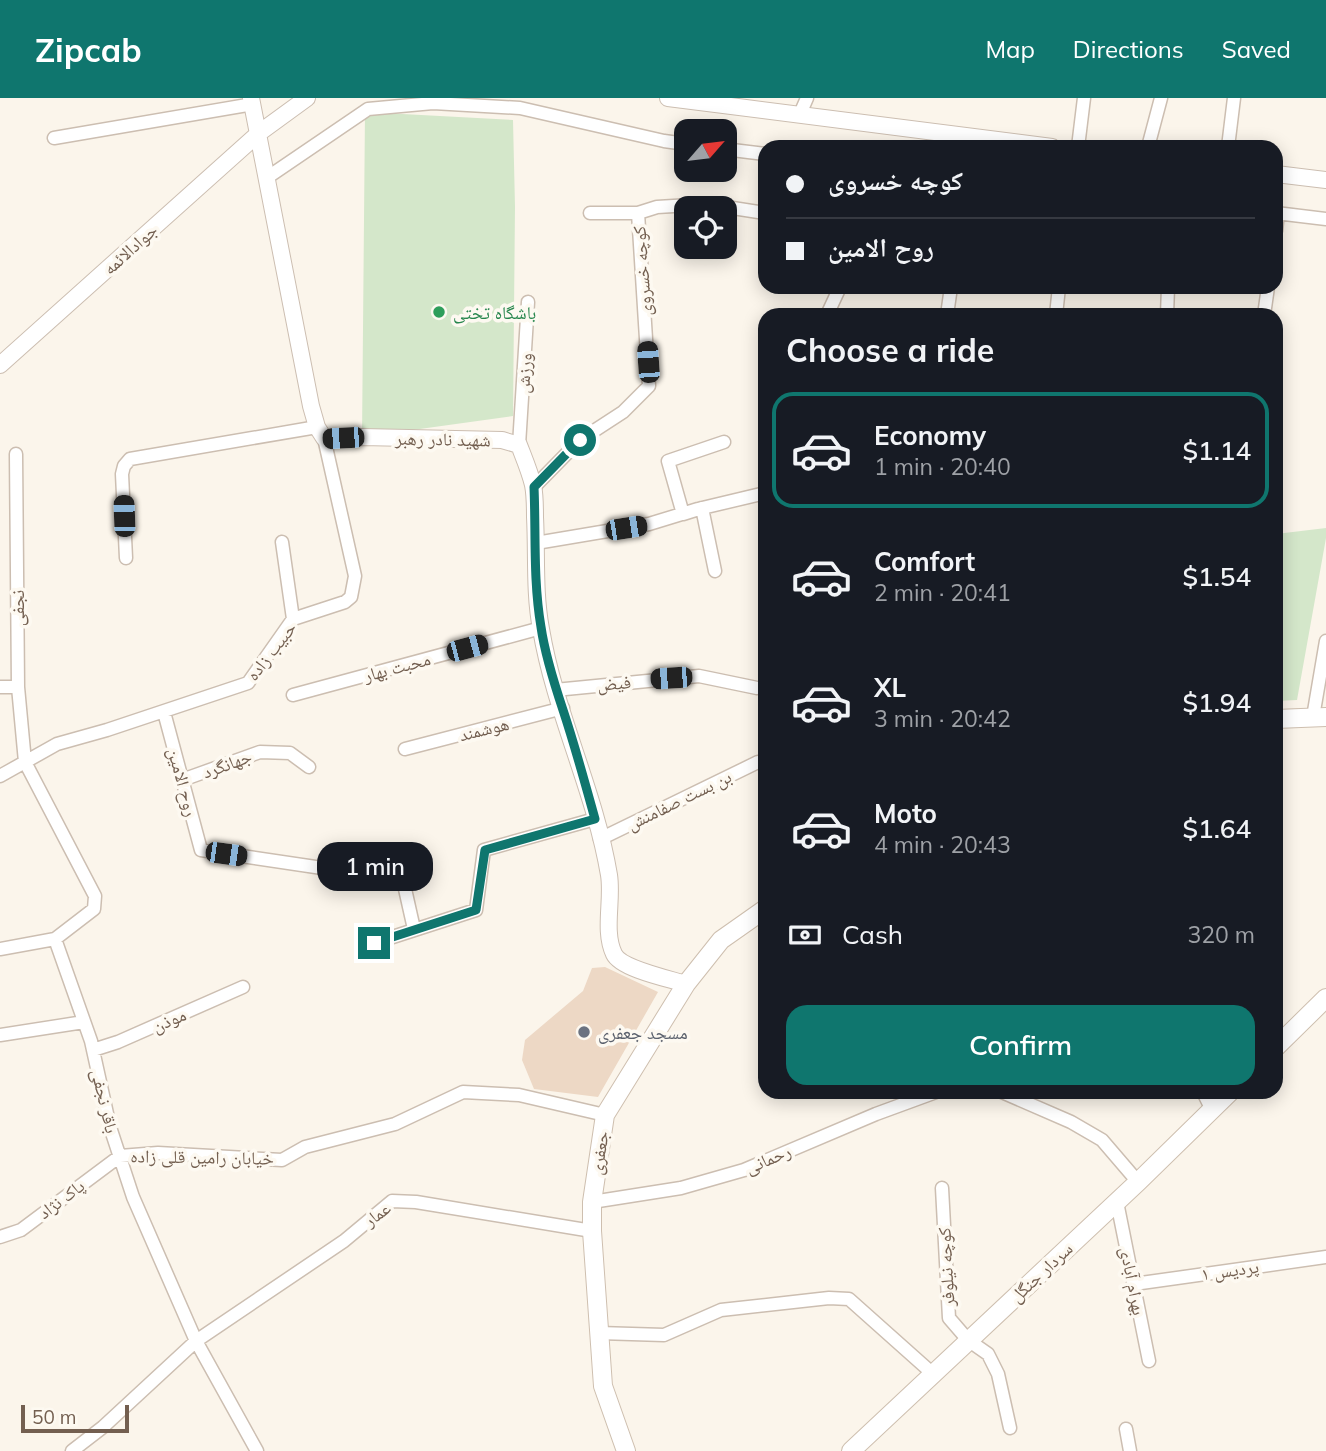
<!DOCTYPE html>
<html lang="en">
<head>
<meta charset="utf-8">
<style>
	body { margin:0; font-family:Mulish,"Noto Naskh Arabic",sans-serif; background:#20242c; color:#f1f3f6; height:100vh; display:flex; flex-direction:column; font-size:26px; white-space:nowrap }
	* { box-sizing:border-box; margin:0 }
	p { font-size:23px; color:#9ea1a6 }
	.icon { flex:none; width:38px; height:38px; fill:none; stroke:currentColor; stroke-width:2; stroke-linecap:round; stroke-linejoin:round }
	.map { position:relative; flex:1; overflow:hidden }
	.details { position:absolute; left:758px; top:210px; width:525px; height:791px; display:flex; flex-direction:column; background:#171b24; border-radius:21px; box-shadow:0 4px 18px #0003 }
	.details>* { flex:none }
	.guide { position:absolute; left:758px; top:42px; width:525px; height:154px; border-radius:21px; box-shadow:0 4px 18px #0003; display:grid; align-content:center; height:154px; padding:0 28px; background:#171b24 }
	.needle { width:46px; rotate:62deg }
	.tools { position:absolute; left:674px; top:21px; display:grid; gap:14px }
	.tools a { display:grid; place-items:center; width:63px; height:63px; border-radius:14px; background:#171b24; box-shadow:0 4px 18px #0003; font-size:35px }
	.scale { position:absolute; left:21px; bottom:18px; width:108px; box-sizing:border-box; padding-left:7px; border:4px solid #735f50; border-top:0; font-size:19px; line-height:24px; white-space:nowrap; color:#735f50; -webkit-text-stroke:5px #fdf9f1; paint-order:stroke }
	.end { position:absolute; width:32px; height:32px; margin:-16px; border:9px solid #0f766e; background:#fff; box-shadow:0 0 0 4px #fff }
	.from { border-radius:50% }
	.bubble { position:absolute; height:49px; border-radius:21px; background:#171b24; box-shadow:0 4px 18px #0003; font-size:23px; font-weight:600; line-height:49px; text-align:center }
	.car { position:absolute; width:21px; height:42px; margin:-21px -10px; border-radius:9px; box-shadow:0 0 5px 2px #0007; background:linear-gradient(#222 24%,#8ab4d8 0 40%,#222 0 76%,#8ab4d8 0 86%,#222 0) }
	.guide b { display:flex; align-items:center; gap:24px; height:66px; font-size:26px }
	.guide b+b { border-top:2px solid #363941 }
	.guide i { width:18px; height:18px; background:#f1f3f6 }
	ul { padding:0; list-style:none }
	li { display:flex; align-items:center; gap:21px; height:116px; margin:0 14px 10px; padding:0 14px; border:4px solid transparent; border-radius:21px }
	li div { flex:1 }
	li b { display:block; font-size:26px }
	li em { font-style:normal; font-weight:600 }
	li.on { border-color:#0f766e }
	li>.icon { width:63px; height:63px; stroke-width:1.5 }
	h2 { padding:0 28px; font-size:32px; line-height:84px }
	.pay { display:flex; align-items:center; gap:18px; height:77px; padding:0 28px; font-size:26px }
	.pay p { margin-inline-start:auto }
	.cta { display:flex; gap:14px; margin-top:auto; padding:14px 28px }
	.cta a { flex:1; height:80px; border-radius:21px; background:#0f766e; color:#fff; font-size:28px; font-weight:600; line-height:80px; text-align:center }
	header { display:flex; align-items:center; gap:42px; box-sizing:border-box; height:98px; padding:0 35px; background:#0f766e; color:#fff }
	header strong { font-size:33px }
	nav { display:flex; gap:38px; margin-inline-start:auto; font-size:24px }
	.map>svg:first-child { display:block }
	.green { fill:#d4e7ca }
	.building { fill:#edd8c5 }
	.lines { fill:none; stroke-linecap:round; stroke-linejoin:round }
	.minor-casing { stroke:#ccbeb1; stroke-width:15 }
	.tertiary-casing { stroke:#ccbeb1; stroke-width:18 }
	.secondary-casing { stroke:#cebfaf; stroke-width:20 }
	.minor { stroke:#fff; stroke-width:12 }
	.tertiary { stroke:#fff; stroke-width:16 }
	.secondary { stroke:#fff; stroke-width:18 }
	.route { stroke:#0f766e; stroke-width:9 }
	.leisure-dot { fill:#2e9e5b; stroke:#fdf9f1; stroke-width:2.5 }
	.worship-dot { fill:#6b7280; stroke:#fdf9f1; stroke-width:2.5 }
	.labels { text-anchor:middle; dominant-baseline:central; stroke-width:7; stroke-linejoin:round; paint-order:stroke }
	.street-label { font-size:18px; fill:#735f50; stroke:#fdf9f1 }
	.leisure-label { font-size:18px; fill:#27864d; stroke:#fdf9f1; text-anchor:start }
	.worship-label { font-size:18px; fill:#5b616d; stroke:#fdf9f1; text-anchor:start }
</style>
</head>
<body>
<header>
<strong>Zipcab</strong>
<nav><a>Map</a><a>Directions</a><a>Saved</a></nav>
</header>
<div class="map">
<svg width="1326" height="1353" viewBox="0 0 1326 1353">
	<rect width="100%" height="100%" fill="#fbf5eb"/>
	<path class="green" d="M 365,14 L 513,22 L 515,109 L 513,318 L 362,339 Z
		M 1326,430 L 1326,440 L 1297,602 L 1276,603 L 1276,436 Z"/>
	<path class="building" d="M 605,869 L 658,894 L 598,999 L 534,991 L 522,962 L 525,942 L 583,893 L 592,870 Z"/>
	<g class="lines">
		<defs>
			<path id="minor" d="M 800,16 L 807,0
				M 54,40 L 253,6
				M 1078,49 L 1084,0
				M 1148,49 L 1161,0
				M 1228,49 L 1234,0
				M 724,51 L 765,56
				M 268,79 L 368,11 L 433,5 L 520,10 L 664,43 L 686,46
				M 590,115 L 638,115 L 657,109 L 707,106 L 765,115
				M 1276,115 L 1326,121
				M 1276,133 L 1278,115
				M 827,217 L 840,189
				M 947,217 L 951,189
				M 1056,217 L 1059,189
				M 1167,217 L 1168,189
				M 1264,217 L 1268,189
				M 519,347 L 528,204
				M 16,356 L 18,589 L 25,664 L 95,798 L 94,811 L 55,841 L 91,943 L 110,1029 L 133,1099 L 196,1243 L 257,1353
				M 534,389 L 580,342 L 623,314 L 649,288 L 638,115
				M 282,444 L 293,521
				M 536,445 L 649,426 L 698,411 L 765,395
				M 126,460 L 122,376 L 124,368 L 130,361 L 317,329
				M 715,473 L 702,410 L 683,416 L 668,363 L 724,344
				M 0,589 L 18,589
				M 555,592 L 699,578 L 757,590
				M 293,597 L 541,530
				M 164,614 L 201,752 L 403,782 L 414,831
				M 1313,619 L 1326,543
				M 405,651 L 563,610
				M 0,678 L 57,646 L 107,632 L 248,585 L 293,521 L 345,504 L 351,499 L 355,478 L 324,340
				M 182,682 L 260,654 L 290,655 L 309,669
				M 600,741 L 758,664
				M 374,845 L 476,812 L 484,752 L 595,721
				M 0,851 L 55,841
				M 0,937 L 84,924
				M 93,952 L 118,944 L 243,889
				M 1002,994 L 1071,1024 L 1102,1042 L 1138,1084
				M 1203,994 L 1212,1012
				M 942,1090 L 949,1220 L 968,1242 L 988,1256 L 998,1276 L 1010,1330
				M 592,1104 L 681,1090 L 744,1072 L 876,1016 L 936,994
				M 1117,1104 L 1149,1263
				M 0,1139 L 21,1132 L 120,1058 L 158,1055 L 282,1062 L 305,1049 L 395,1026 L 463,994 L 519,997 L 605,1017
				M 1134,1186 L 1326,1159
				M 599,1235 L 664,1237 L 721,1212 L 829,1200 L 849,1201 L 932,1275
				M 1126,1331 L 1130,1353
				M 72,1353 L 103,1329 L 196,1243 L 344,1143 L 392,1103 L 416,1104 L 592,1133"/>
			<path id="tertiary" d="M 251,0 L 311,308 L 317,329 L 324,340 L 362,339 L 502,342 L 519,347 C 524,360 530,374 533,387 C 535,397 535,409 535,419 C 537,456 534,494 541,531 C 555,615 595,693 609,777 C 613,802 603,833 614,856 C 621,871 670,881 686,886
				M 668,0 L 1052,49
				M 1276,76 L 1326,82
				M 0,267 L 259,35 L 307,0"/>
			<path id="secondary" d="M 1276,621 L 1326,619
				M 1276,949 L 1326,900
				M 626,1353 L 603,1288 L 592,1133 L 592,1104 L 605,1017 L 686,886 L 721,842 L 765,811
				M 851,1353 L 1138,1084 L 1230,994"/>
		</defs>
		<use href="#minor" class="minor-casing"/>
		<use href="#tertiary" class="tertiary-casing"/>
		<use href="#secondary" class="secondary-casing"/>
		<use href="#minor" class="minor"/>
		<use href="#tertiary" class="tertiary"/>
		<use href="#secondary" class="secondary"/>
	</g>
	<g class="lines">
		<path class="route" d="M 374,845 L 476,812 L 485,752 L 595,721 C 585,685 575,648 563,612 C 554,585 545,557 541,529 C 533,482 536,435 534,389 L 580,342"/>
	</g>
	<circle class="leisure-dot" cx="439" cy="214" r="7"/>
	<circle class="worship-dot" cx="584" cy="934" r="7"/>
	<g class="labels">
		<g class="street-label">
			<text transform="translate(130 151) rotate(-42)">جوادالائمه</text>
			<text transform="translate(642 173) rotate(-94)">کوچه خسروی</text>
			<text transform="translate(524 275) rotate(-86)">ورزش</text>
			<text transform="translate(443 341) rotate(1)">شهید نادر رهبر</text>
			<text transform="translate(17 510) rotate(-90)">نجفی</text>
			<text transform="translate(271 553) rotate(-52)">حبیب زاده</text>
			<text transform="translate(397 569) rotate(-15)">محبت بهار</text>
			<text transform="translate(614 585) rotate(-5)">فیض</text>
			<text transform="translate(484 631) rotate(-14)">هوشمند</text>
			<text transform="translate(227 666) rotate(-20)">جهانگرد</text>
			<text transform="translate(183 684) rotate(75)">روح الامین</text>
			<text transform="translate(679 702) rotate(-26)">بن بست صفامنش</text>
			<text transform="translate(169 922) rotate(-23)">موذن</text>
			<text transform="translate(105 1003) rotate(77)">باقر نجفی</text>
			<text transform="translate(599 1055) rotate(-81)">جعفری</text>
			<text transform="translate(202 1059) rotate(1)">خیابان رامین قلی زاده</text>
			<text transform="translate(768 1061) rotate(-23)">رحمانی</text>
			<text transform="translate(61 1101) rotate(-37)">پاک نژاد</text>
			<text transform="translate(377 1116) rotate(-36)">عمار</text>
			<text transform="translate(946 1169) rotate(-93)">کوچه نیلوفر</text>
			<text transform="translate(1230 1172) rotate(-8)">پردیس ۱</text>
			<text transform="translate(1041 1174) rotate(-43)">سردار جنگل</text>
			<text transform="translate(1133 1183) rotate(79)">بهرام آبادی</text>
		</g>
		<g class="leisure-label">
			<text x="453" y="214">باشگاه تختی</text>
		</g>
		<g class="worship-label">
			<text x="598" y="934">مسجد جعفری</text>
		</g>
	</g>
</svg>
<div class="tools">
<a><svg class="needle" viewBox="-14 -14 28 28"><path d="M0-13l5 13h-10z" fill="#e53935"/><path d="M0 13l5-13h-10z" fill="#9ea1a6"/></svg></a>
<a><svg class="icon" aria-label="locate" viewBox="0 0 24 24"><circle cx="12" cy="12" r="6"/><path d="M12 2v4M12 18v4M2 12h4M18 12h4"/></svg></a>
</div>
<div class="scale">50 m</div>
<i class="end from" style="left:580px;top:342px"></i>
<i class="end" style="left:374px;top:845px"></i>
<div class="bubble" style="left:317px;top:744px;width:116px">1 min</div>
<i class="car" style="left:648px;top:264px;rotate:356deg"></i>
<i class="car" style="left:343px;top:340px;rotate:267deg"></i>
<i class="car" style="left:124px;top:418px;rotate:358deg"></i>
<i class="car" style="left:626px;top:430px;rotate:81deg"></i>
<i class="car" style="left:467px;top:550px;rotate:75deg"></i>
<i class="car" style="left:671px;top:580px;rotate:266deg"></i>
<i class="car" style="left:226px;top:756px;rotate:98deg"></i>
<div class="guide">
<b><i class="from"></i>کوچه خسروی</b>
<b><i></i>روح الامین</b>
</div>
<section class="details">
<h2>Choose a ride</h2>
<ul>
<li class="on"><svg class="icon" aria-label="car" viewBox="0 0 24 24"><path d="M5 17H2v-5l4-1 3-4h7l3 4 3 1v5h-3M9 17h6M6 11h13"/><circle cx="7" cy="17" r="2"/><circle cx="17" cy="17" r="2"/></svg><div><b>Economy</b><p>1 min · 20:40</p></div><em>$1.14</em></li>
<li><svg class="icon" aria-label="car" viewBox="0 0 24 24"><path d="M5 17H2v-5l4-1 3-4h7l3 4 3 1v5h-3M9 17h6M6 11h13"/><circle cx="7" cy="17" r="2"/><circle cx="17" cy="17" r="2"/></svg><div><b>Comfort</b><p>2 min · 20:41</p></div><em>$1.54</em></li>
<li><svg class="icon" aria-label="car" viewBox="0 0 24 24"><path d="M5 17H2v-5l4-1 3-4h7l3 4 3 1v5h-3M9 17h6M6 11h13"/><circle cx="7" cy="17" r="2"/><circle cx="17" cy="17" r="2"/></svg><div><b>XL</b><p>3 min · 20:42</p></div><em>$1.94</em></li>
<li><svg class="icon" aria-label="car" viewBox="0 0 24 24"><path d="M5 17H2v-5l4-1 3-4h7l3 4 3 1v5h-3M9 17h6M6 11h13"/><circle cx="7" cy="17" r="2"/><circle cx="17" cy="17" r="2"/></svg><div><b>Moto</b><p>4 min · 20:43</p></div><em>$1.64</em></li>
</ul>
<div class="pay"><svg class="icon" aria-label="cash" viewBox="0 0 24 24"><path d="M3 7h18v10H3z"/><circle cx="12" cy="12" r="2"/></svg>Cash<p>320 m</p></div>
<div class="cta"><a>Confirm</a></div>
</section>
</div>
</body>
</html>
